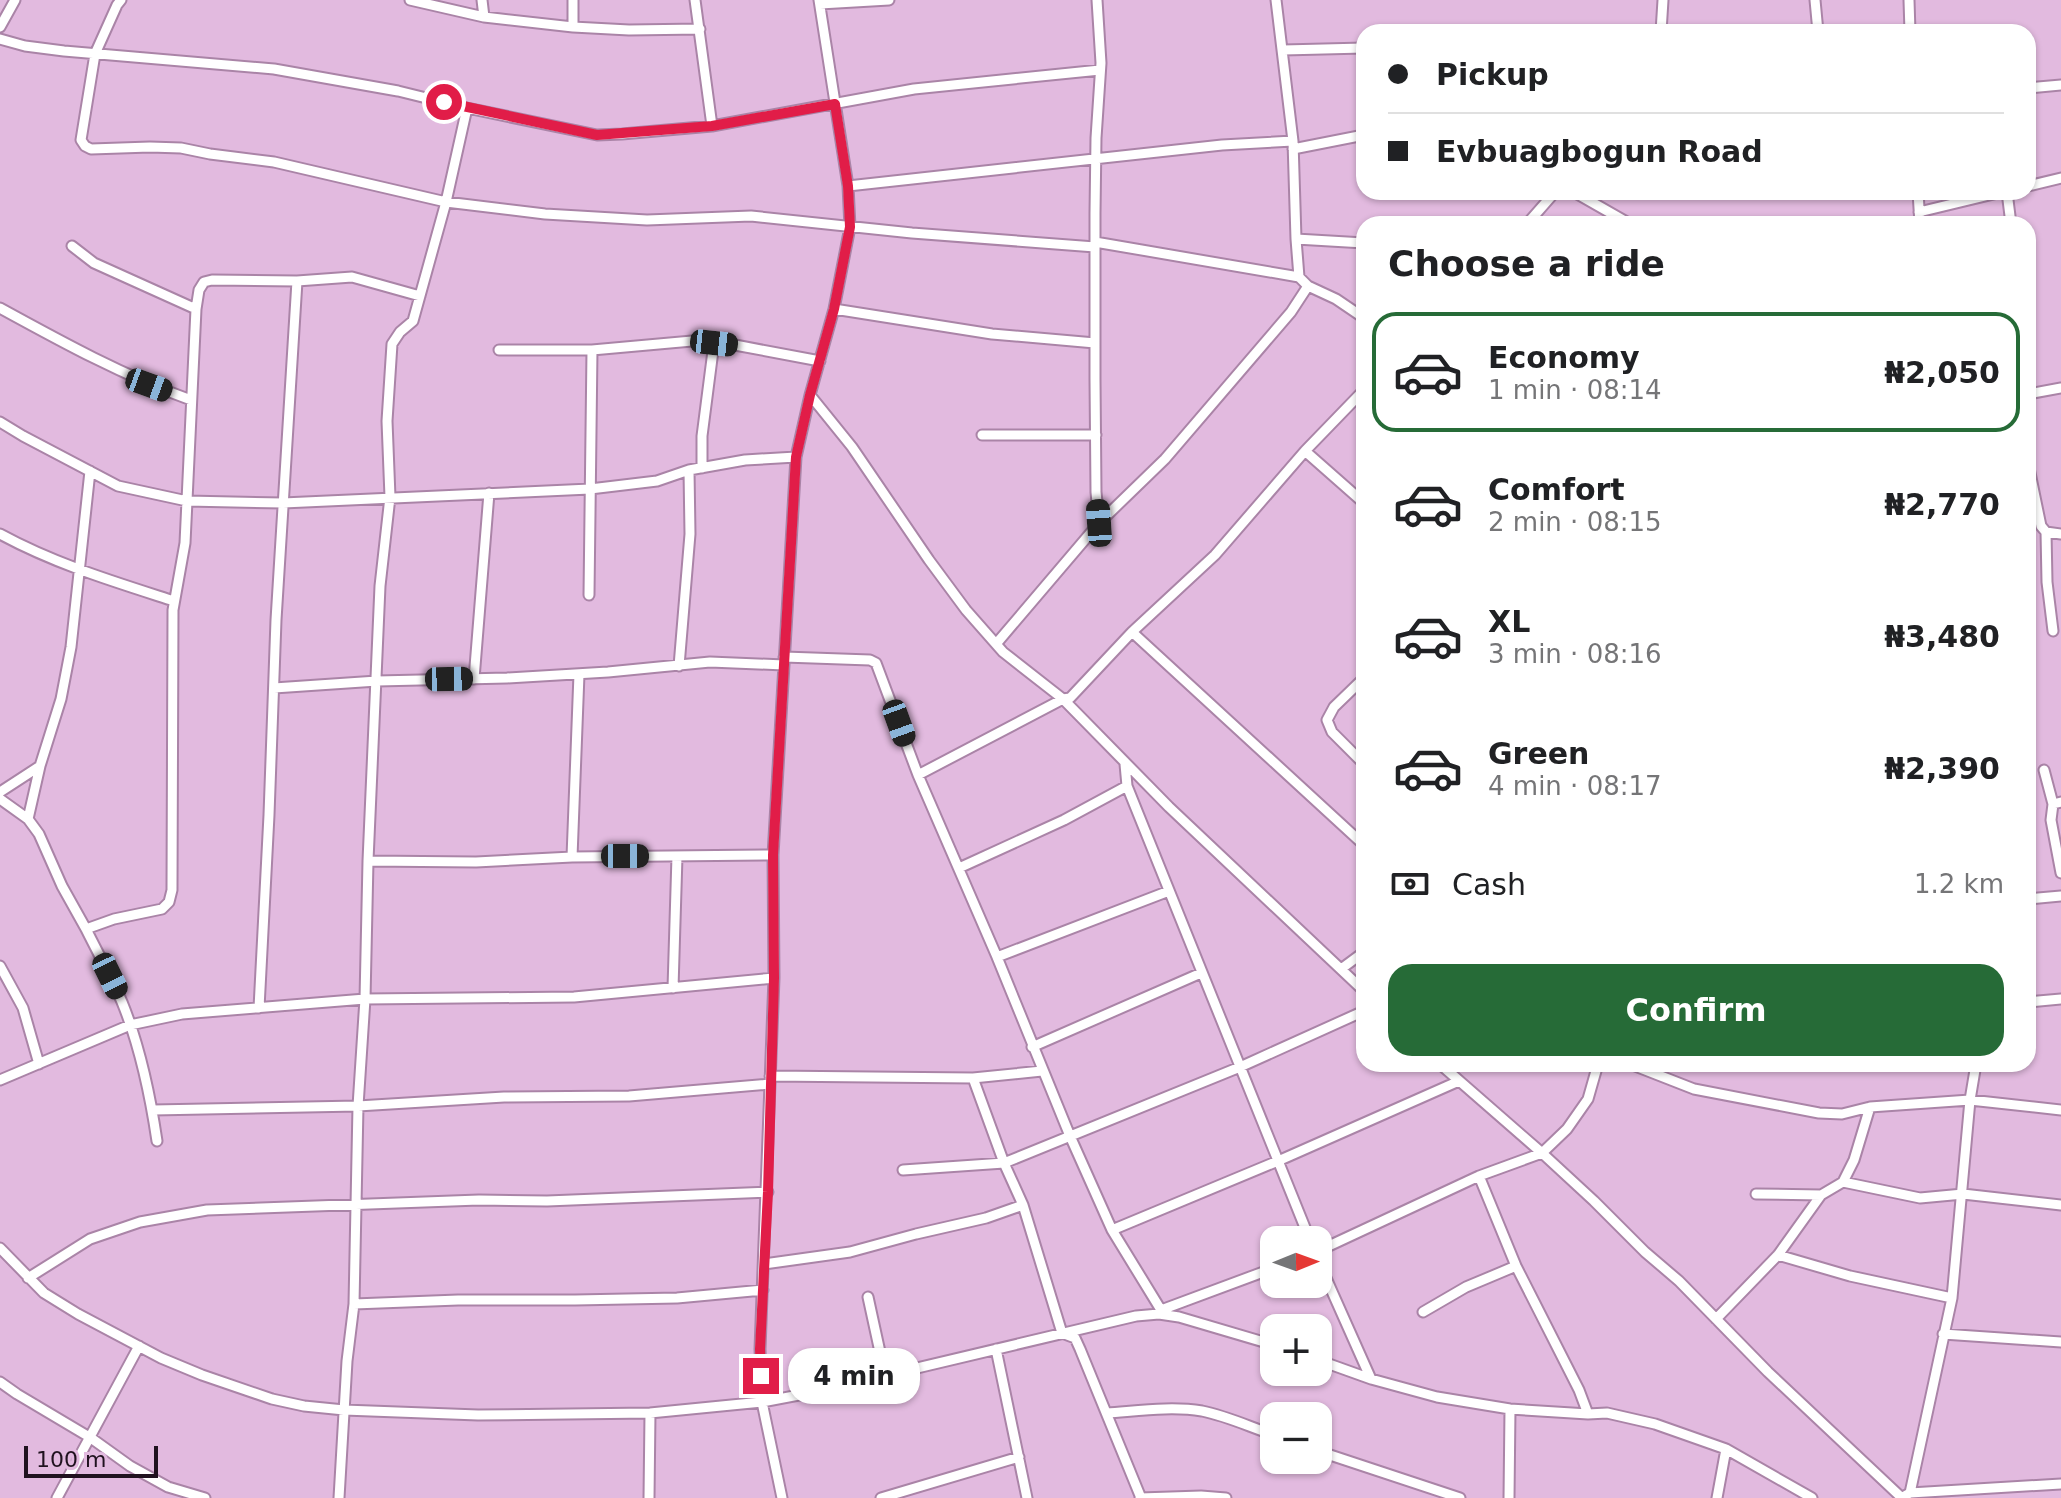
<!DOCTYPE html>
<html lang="en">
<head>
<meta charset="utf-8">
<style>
	body { margin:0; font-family:"DejaVu Sans",sans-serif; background:#f2f2f2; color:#202124; height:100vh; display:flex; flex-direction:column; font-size:30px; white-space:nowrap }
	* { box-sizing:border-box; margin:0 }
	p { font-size:26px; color:#757577 }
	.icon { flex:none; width:44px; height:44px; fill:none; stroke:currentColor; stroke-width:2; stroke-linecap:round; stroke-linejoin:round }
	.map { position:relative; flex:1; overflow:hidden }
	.drawer { position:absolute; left:1356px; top:216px; width:680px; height:856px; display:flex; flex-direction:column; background:#fff; border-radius:24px; box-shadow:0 2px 6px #0004 }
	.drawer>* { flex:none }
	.hud { position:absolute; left:1356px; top:24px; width:680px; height:176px; border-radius:24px; box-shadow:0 2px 6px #0004; display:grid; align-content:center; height:176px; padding:0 32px; background:#fff }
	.needle { width:52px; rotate:89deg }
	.tools { position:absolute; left:1260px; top:1226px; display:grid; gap:16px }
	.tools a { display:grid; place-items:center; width:72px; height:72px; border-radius:16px; background:#fff; box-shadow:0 2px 6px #0004; font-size:40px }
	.scale { position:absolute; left:24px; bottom:20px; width:134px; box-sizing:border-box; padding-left:8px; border:4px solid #20121f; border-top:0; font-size:22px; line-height:28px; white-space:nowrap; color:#20121f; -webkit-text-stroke:6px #e2badf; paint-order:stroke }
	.end { position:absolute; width:36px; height:36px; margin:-18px; border:10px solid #e11d48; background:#fff; box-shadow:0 0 0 4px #fff }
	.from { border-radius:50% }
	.bubble { position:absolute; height:56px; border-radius:24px; background:#fff; box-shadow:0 2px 6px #0004; font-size:26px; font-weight:700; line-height:56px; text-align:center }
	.car { position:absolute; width:24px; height:48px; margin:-24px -12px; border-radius:10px; box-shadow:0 0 6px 2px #0007; background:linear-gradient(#222 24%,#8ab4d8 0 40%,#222 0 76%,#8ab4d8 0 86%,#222 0) }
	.hud b { display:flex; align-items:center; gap:28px; height:76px; font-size:30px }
	.hud b+b { border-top:2px solid #e0e0e0 }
	.hud i { width:20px; height:20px; background:#202124 }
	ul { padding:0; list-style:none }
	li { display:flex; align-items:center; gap:24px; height:120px; margin:0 16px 12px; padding:0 16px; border:4px solid transparent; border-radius:24px }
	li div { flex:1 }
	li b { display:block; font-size:30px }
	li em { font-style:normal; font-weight:700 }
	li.selected { border-color:#266b37 }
	li>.icon { width:72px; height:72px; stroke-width:1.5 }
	h2 { padding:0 32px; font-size:36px; line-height:96px }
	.pay { display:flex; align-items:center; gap:20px; height:88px; padding:0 32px; font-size:30px }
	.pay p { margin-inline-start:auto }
	.cta { display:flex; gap:16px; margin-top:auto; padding:16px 32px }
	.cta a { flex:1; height:92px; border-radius:24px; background:#266b37; color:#fff; font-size:32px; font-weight:700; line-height:92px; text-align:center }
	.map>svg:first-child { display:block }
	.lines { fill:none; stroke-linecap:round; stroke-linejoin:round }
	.minor-casing { stroke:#aa84a7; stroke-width:13 }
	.minor { stroke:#fff; stroke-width:9 }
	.route { stroke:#e11d48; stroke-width:10 }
</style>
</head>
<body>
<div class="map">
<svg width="2061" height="1498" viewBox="0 0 2061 1498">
	<rect width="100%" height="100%" fill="#e2badf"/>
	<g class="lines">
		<defs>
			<path id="minor" d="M 121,0 L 117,5 L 95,54 L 81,140 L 85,146 L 91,149 L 150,147 L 181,148 L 210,154 L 274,162 L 446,202 L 545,214 L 647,220 L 751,216 L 912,233 L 1095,247
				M 410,0 L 484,17 L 573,27 L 629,30 L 700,29
				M 482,0 L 484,17
				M 695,0 L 712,126
				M 1815,0 L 1818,32
				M 1909,0 L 1910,32
				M 820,4 L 889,0
				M 0,27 L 15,0
				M 573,27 L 573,0
				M 1661,32 L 1663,0
				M 0,39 L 25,46 L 64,51 L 274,69 L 398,91 L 467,108
				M 1283,50 L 1364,48
				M 2028,88 L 2061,85
				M 1293,149 L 1364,135
				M 848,186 L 1222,145 L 1293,141
				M 2028,186 L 2061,178
				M 1574,192 L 1630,224
				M 1918,192 L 1920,224
				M 2007,192 L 2011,224
				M 1919,212 L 2002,192
				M 1527,224 L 1555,192
				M 1296,239 L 1364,243
				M 1095,242 L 1299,277
				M 72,246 L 94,263 L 196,309
				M 1308,286 L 1336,299 L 1364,318
				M 0,308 C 62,342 124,376 191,400
				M 834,309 L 992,334 L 1095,343
				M 499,350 L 592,350 L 589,595
				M 592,350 L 692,341 L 735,345 L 820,361
				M 2028,394 L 2061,388
				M 810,395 L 852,447 L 929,560 L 966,610 L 1003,652 L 1063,699 L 1070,698 L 1132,632 L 1215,555 L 1305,451 L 1364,390
				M 0,422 L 23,436 L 118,486 L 187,501 L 283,503 L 590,489 L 657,481 L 689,470 L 745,460 L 796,457
				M 982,435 L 1096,435
				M 1305,451 L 1364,503
				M 2028,463 L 2041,526 L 2046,532 L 2061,534
				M 702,468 L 702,436 L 714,343
				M 1099,523 L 1165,459 L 1291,312 L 1308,286 L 1299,277 L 1296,239 L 1293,141 L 1276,0
				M 2046,532 L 2047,582 L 2053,631
				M 0,534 C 55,564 115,582 174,601
				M 1132,632 L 1364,845
				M 996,644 L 1099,523 L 1096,492 L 1095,379 L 1095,213 L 1096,138 L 1101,63 L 1097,0
				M 784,657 L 870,660 L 876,663 L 918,775 L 997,957 L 1070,1136 L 1112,1230 L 1161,1310
				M 679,666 L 690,534 L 689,470
				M 1364,678 L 1334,707 L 1327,720 L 1332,732 L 1364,764
				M 474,679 L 489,493
				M 274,688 L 377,681 L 507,678 L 608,672 L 710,662 L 784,665
				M 1125,764 L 1127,786 L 1310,1240
				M 2044,770 L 2053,804
				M 918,775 L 1063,699 L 1169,807 L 1364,991
				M 0,792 L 40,766
				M 0,799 L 28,819 L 39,834 L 62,886 L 86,929
				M 2061,802 L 2053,804 L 2051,820 L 2061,873
				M 28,819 L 40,766 L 61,699 L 71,647 L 90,471
				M 572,857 L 579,674
				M 368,861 L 476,862 L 572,857 L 773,855
				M 959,868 L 1064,820 L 1127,786
				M 2028,899 L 2061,896
				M 997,957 L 1169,891
				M 0,966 L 23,1008 L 39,1064
				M 1341,969 L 1364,952
				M 673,988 L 677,856
				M 2028,1002 L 2061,999
				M 259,1008 L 269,815 L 276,620 L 297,281
				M 1032,1047 L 1201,973
				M 1440,1064 L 1542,1153 L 1594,1201 L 1645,1252 L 1679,1281 L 1768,1372 L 1902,1498
				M 1630,1064 L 1694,1089 L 1819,1113 L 1842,1114 L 1870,1107 L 1970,1100 L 2061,1110
				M 770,1076 L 973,1078 L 1042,1071
				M 973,1078 L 1004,1163 L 1023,1205 L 1062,1333 L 1075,1338 L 1080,1349 L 1141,1498
				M 0,1080 L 130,1025 L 182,1014 L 365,999 L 574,997 L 774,978
				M 153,1110 L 358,1106 L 504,1097 L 629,1096 L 770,1084
				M 157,1141 C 150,1094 140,1046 122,1002 C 111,977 98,953 86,929 L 114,919 L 162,909 L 169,902 L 172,890 L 173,610 L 185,543 L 196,309 L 199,290 L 204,282 L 212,280 L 297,281 L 352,277 L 420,296
				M 903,1170 L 1004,1163 L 1240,1067 L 1364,1011
				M 1479,1176 L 1516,1266 L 1579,1390 L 1588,1414
				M 1843,1182 L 1920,1198 L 1963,1194 L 2061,1205
				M 1756,1194 L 1821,1195
				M 1112,1230 L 1278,1161 L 1459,1081
				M 0,1248 L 44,1293 L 78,1314 L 161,1358 L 202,1375 L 272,1399 L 304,1406 L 344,1410 L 478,1415 L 650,1413 L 762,1402 L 820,1391 L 1136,1316 L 1159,1314 L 1179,1317 L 1274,1345
				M 1318,1251 L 1479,1176 L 1542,1153 L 1567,1129 L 1588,1099 L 1598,1064
				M 1778,1255 L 1850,1276 L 1952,1298
				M 1318,1260 L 1371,1379
				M 764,1264 L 850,1252 L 916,1234 L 986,1218 L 1023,1205
				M 28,1278 L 90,1239 L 140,1222 L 207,1210 L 479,1200 L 547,1201 L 768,1192
				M 868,1297 L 885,1375
				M 354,1304 L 458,1300 L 575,1300 L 677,1298 L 763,1290
				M 1423,1312 L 1466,1287 L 1516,1266
				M 1159,1314 L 1161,1310 L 1274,1268
				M 1716,1319 L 1778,1255 L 1821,1195 L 1843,1182 L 1854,1160 L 1870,1107
				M 1943,1334 L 2061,1342
				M 996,1349 L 1027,1498
				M 1318,1360 L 1371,1379 L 1437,1397 L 1510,1409 L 1588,1414 L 1607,1413 L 1655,1424 L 1726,1449 L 1812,1498
				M 0,1382 L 17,1394 L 91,1438 L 130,1466 L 168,1487 L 205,1498
				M 1107,1413 C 1137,1411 1171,1406 1202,1411 C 1227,1416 1250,1427 1274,1435
				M 1318,1451 L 1460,1498
				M 1910,1493 L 2061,1484
				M 1903,1497 L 1910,1493 L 1952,1298 L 1970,1100 L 1976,1064
				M 57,1498 L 139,1346
				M 339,1498 L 347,1361 L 354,1304 L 358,1106 L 365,999 L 368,861 L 380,586 L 390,497 L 387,421 L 392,344 L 400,332 L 413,321 L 446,202 L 467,108 L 597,135 L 622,134 L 712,126 L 914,89 L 1100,70
				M 649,1498 L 650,1413
				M 782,1498 L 762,1402 L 760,1349 L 774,978 L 773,855 L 796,457 L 810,395 L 834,309 L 850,227 L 848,186 L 819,0
				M 881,1498 L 1019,1457
				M 1140,1498 L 1201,1496 L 1226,1498
				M 1509,1498 L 1510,1409
				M 1717,1498 L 1726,1449"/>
		</defs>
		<use href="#minor" class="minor-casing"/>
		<use href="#minor" class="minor"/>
	</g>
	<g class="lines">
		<path class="route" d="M 444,102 L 597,135 L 712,126 L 835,104 L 848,186 L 850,227 L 834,309 L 810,395 L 796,457 L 773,855 L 774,978 L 768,1192 L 760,1349 L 761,1376"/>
	</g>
</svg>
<div class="tools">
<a><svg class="needle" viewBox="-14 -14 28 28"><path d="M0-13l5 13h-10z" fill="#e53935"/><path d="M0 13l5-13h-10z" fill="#757577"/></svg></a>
<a>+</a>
<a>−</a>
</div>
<div class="scale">100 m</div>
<i class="end from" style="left:444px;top:102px"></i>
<i class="end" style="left:761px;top:1376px"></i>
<div class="bubble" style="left:788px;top:1348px;width:132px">4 min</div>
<i class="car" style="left:714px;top:343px;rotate:96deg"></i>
<i class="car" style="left:149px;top:385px;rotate:110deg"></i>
<i class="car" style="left:1099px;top:523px;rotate:356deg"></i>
<i class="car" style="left:449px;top:679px;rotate:89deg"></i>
<i class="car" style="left:899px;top:723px;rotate:160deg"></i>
<i class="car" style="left:625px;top:856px;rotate:90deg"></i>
<i class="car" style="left:110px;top:976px;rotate:154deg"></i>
<div class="hud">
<b><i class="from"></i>Pickup</b>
<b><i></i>Evbuagbogun Road</b>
</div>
<section class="drawer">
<h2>Choose a ride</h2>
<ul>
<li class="selected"><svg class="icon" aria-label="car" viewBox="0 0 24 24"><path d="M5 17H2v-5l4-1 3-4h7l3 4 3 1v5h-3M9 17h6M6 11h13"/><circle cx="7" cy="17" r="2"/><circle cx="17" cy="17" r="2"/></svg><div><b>Economy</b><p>1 min · 08:14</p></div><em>₦2,050</em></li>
<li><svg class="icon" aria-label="car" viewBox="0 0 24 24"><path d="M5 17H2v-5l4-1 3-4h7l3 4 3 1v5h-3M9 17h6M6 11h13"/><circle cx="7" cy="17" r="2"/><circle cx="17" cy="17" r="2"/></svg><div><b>Comfort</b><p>2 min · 08:15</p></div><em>₦2,770</em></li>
<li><svg class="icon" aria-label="car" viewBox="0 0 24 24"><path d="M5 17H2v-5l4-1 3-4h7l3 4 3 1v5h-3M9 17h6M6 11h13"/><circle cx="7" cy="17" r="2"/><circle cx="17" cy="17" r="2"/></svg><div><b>XL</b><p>3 min · 08:16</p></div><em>₦3,480</em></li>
<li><svg class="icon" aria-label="car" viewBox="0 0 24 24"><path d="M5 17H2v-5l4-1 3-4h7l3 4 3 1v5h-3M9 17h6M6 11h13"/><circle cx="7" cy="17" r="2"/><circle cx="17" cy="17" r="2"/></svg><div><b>Green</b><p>4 min · 08:17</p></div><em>₦2,390</em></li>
</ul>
<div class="pay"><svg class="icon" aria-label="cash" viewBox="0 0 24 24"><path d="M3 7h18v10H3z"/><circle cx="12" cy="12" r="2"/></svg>Cash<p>1.2 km</p></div>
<div class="cta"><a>Confirm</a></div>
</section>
</div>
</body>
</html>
